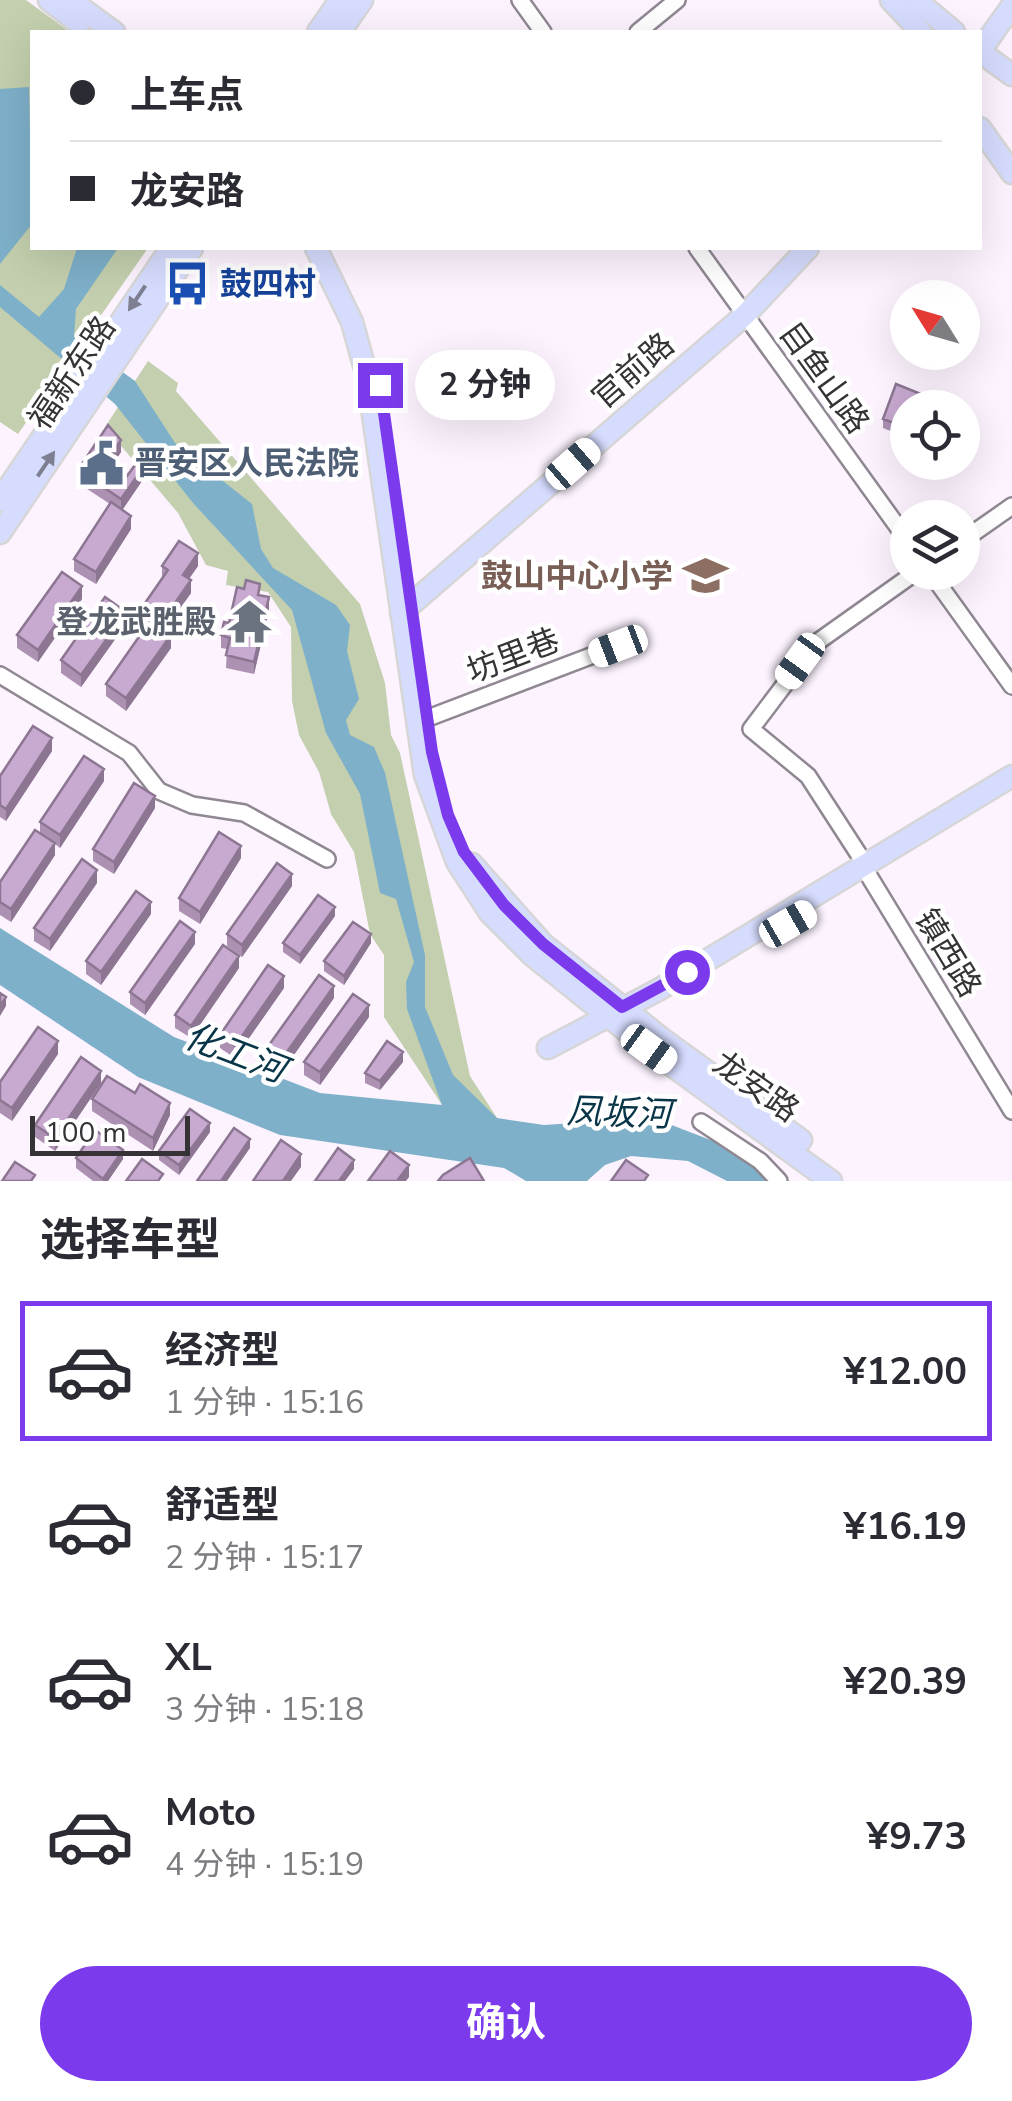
<!DOCTYPE html>
<html lang="zh">
<head>
<meta charset="utf-8">
<style>
	body { margin:0; font-family:"Nunito Sans","Noto Sans SC",sans-serif; background:#f7f7f7; color:#2b2b33; height:100vh; display:flex; flex-direction:column; font-size:38px; white-space:nowrap }
	* { box-sizing:border-box; margin:0 }
	p { font-size:32px; color:#7c7c81 }
	.icon { flex:none; width:55px; height:55px; fill:none; stroke:currentColor; stroke-width:2; stroke-linecap:round; stroke-linejoin:round }
	.map { position:relative; height:1181px; overflow:hidden }
	.drawer { display:flex; flex-direction:column; background:#fff; flex:1 }
	.drawer>* { flex:none }
	.hud { position:absolute; left:30px; top:30px; width:952px; height:220px; border-radius:0px; box-shadow:0 10px 40px #0002; display:grid; align-content:center; height:220px; padding:0 40px; background:#fff }
	.needle { width:65px; rotate:307deg }
	.tools { position:absolute; left:890px; top:280px; display:grid; gap:20px }
	.tools a { display:grid; place-items:center; width:90px; height:90px; border-radius:50%; background:#fff; box-shadow:0 10px 40px #0002; font-size:50px }
	.scale { position:absolute; left:30px; bottom:25px; width:160px; box-sizing:border-box; padding-left:10px; border:5px solid #363337; border-top:0; font-size:28px; line-height:35px; white-space:nowrap; color:#363337; -webkit-text-stroke:8px #fff; paint-order:stroke }
	.end { position:absolute; width:45px; height:45px; margin:-22px; border:12px solid #7c3aed; background:#fff; box-shadow:0 0 0 5px #fff }
	.from { border-radius:50% }
	.bubble { position:absolute; height:70px; border-radius:35px; background:#fff; box-shadow:0 10px 40px #0002; font-size:32px; font-weight:700; line-height:70px; text-align:center }
	.car { position:absolute; width:30px; height:60px; margin:-30px -15px; border-radius:12px; box-shadow:0 0 8px 2px #0007; background:linear-gradient(#fff 24%,#345 0 40%,#fff 0 76%,#345 0 86%,#fff 0) }
	.hud b { display:flex; align-items:center; gap:35px; height:95px; font-size:38px }
	.hud b+b { border-top:2px solid #e1e1e2 }
	.hud i { width:25px; height:25px; background:#2b2b33 }
	ul { padding:0; list-style:none }
	li { display:flex; align-items:center; gap:30px; height:140px; margin:0 20px 15px; padding:0 20px; border:5px solid transparent; border-radius:0px }
	li div { flex:1 }
	li b { display:block; font-size:38px }
	li em { font-style:normal; font-weight:700 }
	li.on { border-color:#7c3aed }
	li>.icon { width:90px; height:90px; stroke-width:1.5 }
	h2 { padding:0 40px; font-size:45px; line-height:120px }
	.primary-button { display:flex; gap:20px; margin-top:auto; padding:20px 40px }
	.primary-button a { flex:1; height:115px; border-radius:60px; background:#7c3aed; color:#fff; font-size:40px; font-weight:700; line-height:115px; text-align:center }
	.map>svg:first-child { display:block }
	.green { fill:#c3cfae }
	.water { fill:#7eb0c9 }
	.lines { fill:none; stroke-linecap:round; stroke-linejoin:round }
	.minor-casing { stroke:#8f8792; stroke-width:20 }
	.major-casing { stroke:#d7d6d7; stroke-width:25 }
	.minor { stroke:#fff; stroke-width:15 }
	.major { stroke:#d6dcfe; stroke-width:20 }
	.wall { fill:#ac91b3 }
	.shaded-wall { fill:#8c7692 }
	.building { fill:#c8a9d0; stroke:#8c7692; stroke-width:2.5 }
	.oneway { fill:#7e7f91 }
	.route { stroke:#7c3aed; stroke-width:12 }
	.labels { text-anchor:middle; dominant-baseline:central; stroke-width:9; stroke-linejoin:round; paint-order:stroke }
	.transit-label { font-size:32px; font-weight:bold; fill:#164399; stroke:#fff; text-anchor:start }
	.street-label { font-size:32px; fill:#363337; stroke:#fff }
	.service-label { font-size:32px; font-weight:bold; fill:#4e5e75; stroke:#fff; text-anchor:start }
	.education-label { font-size:32px; font-weight:bold; fill:#785e54; stroke:#fff; text-anchor:end }
	.worship-label { font-size:32px; font-weight:bold; fill:#5b616d; stroke:#fff; text-anchor:end }
	.water-label { font-size:35px; font-style:italic; fill:#093548; stroke:#fff }
</style>
</head>
<body>
<div class="map">
<svg width="1012" height="1181" viewBox="0 0 1012 1181">
	<rect width="100%" height="100%" fill="#fcf3fe"/>
	<path class="green" d="M 0,0 L 26,0 L 70,32 L 32,32 L 32,248 L 148,248 L 18,434 L 0,422 Z
		M 148,361 L 178,383 L 176,391 L 360,604 L 385,683 L 391,735 L 400,753 L 470,1076 L 497,1118 L 442,1105 L 384,1017 L 384,955 L 370,934 L 354,852 L 331,814 L 319,772 L 299,735 L 292,701 L 291,627 L 268,592 L 226,585 L 228,571 L 206,565 L 178,513 L 105,427 Z"/>
	<path class="water" d="M 29,87 L 32,224 L 0,264 L 0,89 Z
		M 77,248 L 118,248 L 76,309 L 74,337 L 135,381 L 175,443 L 252,504 L 261,549 L 273,568 L 336,605 L 350,625 L 347,651 L 359,699 L 346,720 L 350,735 L 374,747 L 385,773 L 425,955 L 425,1007 L 453,1075 L 497,1118 L 544,1125 L 603,1121 L 669,1124 L 726,1146 L 770,1181 L 727,1181 L 688,1161 L 631,1156 L 605,1165 L 587,1181 L 526,1181 L 504,1168 L 280,1135 L 138,1077 L 0,985 L 0,928 L 174,1037 L 320,1093 L 442,1105 L 407,1009 L 406,982 L 414,962 L 396,899 L 380,893 L 360,794 L 326,733 L 292,610 L 193,503 L 115,404 L 0,307 L 0,285 L 39,317 L 64,289 Z"/>
	<g class="lines">
		<defs>
			<path id="minor" d="M 520,0 L 543,32
				M 638,32 L 677,0
				M 697,248 L 908,541
				M 962,541 L 1012,506
				M 930,572 L 1012,686
				M 0,675 L 129,753 L 159,791 L 192,805 L 244,813 L 327,859
				M 428,718 L 617,646
				M 865,864 L 808,776 L 751,729 L 816,643 L 916,572
				M 869,876 L 1012,1111
				M 701,1122 L 760,1161 L 779,1181"/>
			<path id="major" d="M 49,0 L 79,23
				M 70,0 L 114,32
				M 891,0 L 921,32
				M 916,0 L 954,32
				M 318,32 L 340,0
				M 340,32 L 362,0
				M 980,51 L 1012,6
				M 980,52 L 1012,75
				M 980,128 L 1012,173
				M 316,248 L 352,322 L 368,380 L 425,775 L 457,862 L 490,913 L 532,955 L 649,1049 L 831,1181
				M 0,500 L 171,248
				M 0,533 L 192,248
				M 401,613 L 745,315 L 808,248
				M 472,864 L 543,944 L 661,1038 L 801,1140
				M 548,1048 L 658,990 L 1012,776"/>
		</defs>
		<use href="#minor" class="minor-casing"/>
		<use href="#major" class="major-casing"/>
		<use href="#minor" class="minor"/>
		<use href="#major" class="major"/>
	</g>
	<path class="wall" d="M 896,384 L 938,408 L 908,408 L 908,438 L 883,428 L 883,419 Z
		M 121,452 L 112,466 L 127,476 L 142,481 L 122,510 L 131,529 L 96,584 L 74,571 L 74,559 L 110,504 L 78,483 L 78,470 Z
		M 162,566 L 198,566 L 189,579 L 191,593 L 164,631 L 171,648 L 126,711 L 106,696 L 106,684 L 149,622 L 143,618 L 143,606 L 162,579 Z
		M 260,595 L 269,610 L 254,674 L 226,668 L 227,649 L 221,648 L 221,635 L 229,623 Z
		M 82,599 L 38,662 L 17,648 L 17,635 Z
		M 126,624 L 81,687 L 61,673 L 61,660 Z
		M 52,751 L 6,821 L 0,817 L 0,776 Z
		M 104,781 L 60,848 L 55,844 L 55,855 L 11,922 L 0,915 L 0,882 L 40,833 L 40,822 Z
		M 155,808 L 114,874 L 93,861 L 93,849 Z
		M 241,858 L 200,924 L 179,911 L 179,898 Z
		M 97,883 L 50,951 L 34,941 L 34,928 Z
		M 292,886 L 242,957 L 227,946 L 227,934 Z
		M 151,914 L 101,985 L 86,974 L 86,961 Z
		M 335,916 L 300,964 L 283,952 L 283,943 Z
		M 371,943 L 344,985 L 324,971 L 324,961 Z
		M 195,944 L 145,1015 L 130,1004 L 130,992 Z
		M 239,968 L 191,1038 L 175,1028 L 175,1015 Z
		M 284,988 L 235,1058 L 220,1048 L 220,1035 Z
		M 334,998 L 284,1069 L 269,1058 L 269,1045 Z
		M 369,1017 L 320,1085 L 304,1075 L 304,1062 Z
		M 58,1054 L 12,1121 L 0,1113 L 0,1082 Z
		M 403,1062 L 380,1090 L 365,1083 L 365,1073 Z
		M 101,1083 L 55,1151 L 35,1137 L 35,1125 Z
		M 92,1099 L 170,1115 L 153,1151 L 92,1111 Z
		M 210,1132 L 179,1175 L 159,1160 L 159,1151 Z
		M 76,1158 L 123,1159 L 108,1181 L 93,1181 L 76,1168 Z"/>
	<path class="shaded-wall" d="M 121,440 L 121,452 L 106,475 L 106,462 Z
		M 142,469 L 142,481 L 121,512 L 121,499 Z
		M 131,516 L 131,529 L 96,584 L 96,572 Z
		M 198,553 L 198,566 L 183,587 L 183,575 Z
		M 191,580 L 191,593 L 163,632 L 163,620 Z
		M 82,586 L 82,599 L 38,662 L 38,650 Z
		M 269,597 L 269,610 L 254,674 L 254,662 Z
		M 126,612 L 126,624 L 81,687 L 81,675 Z
		M 171,635 L 171,648 L 126,711 L 126,698 Z
		M 52,738 L 52,751 L 6,821 L 6,809 Z
		M 104,769 L 104,781 L 60,848 L 60,835 Z
		M 155,796 L 155,808 L 114,874 L 114,862 Z
		M 55,843 L 55,855 L 11,922 L 11,909 Z
		M 241,846 L 241,858 L 200,924 L 200,912 Z
		M 97,870 L 97,883 L 50,951 L 50,939 Z
		M 292,874 L 292,886 L 242,957 L 242,945 Z
		M 151,902 L 151,914 L 101,985 L 101,972 Z
		M 335,907 L 335,916 L 300,964 L 300,955 Z
		M 195,932 L 195,944 L 145,1015 L 145,1003 Z
		M 371,934 L 371,943 L 344,985 L 344,976 Z
		M 239,956 L 239,968 L 191,1038 L 191,1026 Z
		M 284,976 L 284,988 L 235,1058 L 235,1046 Z
		M 334,986 L 334,998 L 284,1069 L 284,1056 Z
		M 6,997 L 6,1006 L 0,1016 L 0,1006 Z
		M 369,1005 L 369,1017 L 320,1085 L 320,1072 Z
		M 58,1041 L 58,1054 L 12,1121 L 12,1108 Z
		M 403,1052 L 403,1062 L 380,1090 L 380,1081 Z
		M 101,1071 L 101,1083 L 55,1151 L 55,1138 Z
		M 170,1103 L 170,1115 L 153,1151 L 153,1138 Z
		M 210,1123 L 210,1132 L 179,1175 L 179,1165 Z
		M 250,1139 L 250,1148 L 227,1181 L 221,1181 Z
		M 123,1150 L 123,1159 L 108,1181 L 103,1181 Z
		M 301,1154 L 301,1167 L 291,1181 L 283,1181 Z
		M 354,1160 L 354,1169 L 345,1181 L 339,1181 Z
		M 409,1165 L 409,1177 L 406,1181 L 397,1181 Z"/>
	<path class="building" d="M 896,384 L 938,401 L 935,408 L 928,408 L 921,405 L 920,408 L 908,408 L 908,428 L 883,419 Z
		M 108,425 L 121,440 L 106,462 L 127,476 L 135,465 L 142,469 L 121,499 L 78,470 Z
		M 111,502 L 131,516 L 96,572 L 74,559 Z
		M 179,541 L 198,553 L 183,575 L 191,580 L 163,620 L 143,606 L 168,570 L 162,566 Z
		M 62,572 L 82,586 L 38,650 L 17,635 Z
		M 246,580 L 260,584 L 258,595 L 269,597 L 254,662 L 226,655 L 230,638 L 221,635 L 224,622 L 229,623 L 237,587 L 244,589 Z
		M 105,597 L 126,612 L 81,675 L 61,660 Z
		M 150,621 L 171,635 L 126,698 L 106,684 Z
		M 33,726 L 52,738 L 6,809 L 0,805 L 0,776 Z
		M 84,756 L 104,769 L 60,835 L 40,822 Z
		M 134,783 L 155,796 L 114,862 L 93,849 Z
		M 35,830 L 55,843 L 11,909 L 0,902 L 0,882 Z
		M 219,832 L 241,846 L 200,912 L 179,898 Z
		M 82,859 L 97,870 L 50,939 L 34,928 Z
		M 277,863 L 292,874 L 242,945 L 227,934 Z
		M 136,891 L 151,902 L 101,972 L 86,961 Z
		M 318,895 L 335,907 L 300,955 L 283,943 Z
		M 180,921 L 195,932 L 145,1003 L 130,992 Z
		M 353,922 L 371,934 L 344,976 L 324,961 Z
		M 223,945 L 239,956 L 191,1026 L 175,1015 Z
		M 268,965 L 284,976 L 235,1046 L 220,1035 Z
		M 319,975 L 334,986 L 284,1056 L 269,1045 Z
		M 0,993 L 6,997 L 0,1006 Z
		M 353,994 L 369,1005 L 320,1072 L 304,1062 Z
		M 38,1027 L 58,1041 L 12,1108 L 0,1100 L 0,1082 Z
		M 387,1041 L 403,1052 L 380,1081 L 365,1073 Z
		M 81,1057 L 101,1071 L 55,1138 L 35,1125 Z
		M 107,1076 L 135,1093 L 140,1084 L 170,1103 L 153,1138 L 92,1099 Z
		M 190,1109 L 210,1123 L 179,1165 L 159,1151 Z
		M 234,1128 L 250,1139 L 221,1181 L 197,1181 Z
		M 95,1130 L 123,1150 L 103,1179 L 76,1158 Z
		M 281,1140 L 301,1154 L 283,1181 L 253,1181 Z
		M 338,1148 L 354,1160 L 339,1181 L 315,1181 Z
		M 390,1151 L 409,1165 L 397,1181 L 368,1181 Z
		M 470,1158 L 484,1181 L 438,1181 L 443,1175 Z
		M 142,1159 L 163,1174 L 158,1181 L 126,1181 Z
		M 626,1160 L 648,1175 L 644,1181 L 611,1181 Z
		M 15,1162 L 35,1175 L 31,1181 L 2,1181 Z"/>
	<defs><path id="oneway-solid" d="M-6-.8H1V-3.2L6.5 0L1 3.2V.8H-6Z" transform="scale(2.5)"/></defs>
	<g class="oneway">
		<use href="#oneway-solid" transform="translate(137 298) rotate(124)"/>
		<use href="#oneway-solid" transform="translate(46 464) rotate(-56)"/>
	</g>
	<g class="lines">
		<path class="route" d="M 380,385 L 432,752 L 448,815 L 464,852 L 504,905 L 543,944 L 622,1007 L 687,972"/>
	</g>
	<defs>
		<symbol id="bus-bare" viewBox="-9 -9 18 18"><path d="M-5-6H5V4H4V6H2V4H-2V6H-4V4H-5ZM-3.5-4V0h7V-4ZM-3.5 1.2v1.5H-2V1.2ZM2 1.2v1.5H3.5V1.2Z" fill="#1a4fb4" stroke="#fff" stroke-width="2.5" paint-order="stroke"/></symbol>
		<symbol id="civic-bare" viewBox="-9 -9 18 18"><path d="M-.6-6.5H3V-4.5H.6V-3L4-1V1h2V6H-6V1h2V-1L-.6-3ZM-1.2 2.5V6h2.4V2.5Z" fill="#5c6f8a" stroke="#fff" stroke-width="2.5" paint-order="stroke"/></symbol>
		<symbol id="school-bare" viewBox="-9 -9 18 18"><path d="M0-5L7-2L0 1L-7-2ZM-4 1L0 2.5L4 1V4Q0 6-4 4Z" fill="#8d6e63" stroke="#fff" stroke-width="2.5" paint-order="stroke"/></symbol>
		<symbol id="temple-bare" viewBox="-9 -9 18 18"><path d="M0-6L5-2H3V0L6.5 2.5H4V6H1.5V3h-3V6H-4V2.5H-6.5L-3 0V-2H-5Z" fill="#6b7280" stroke="#fff" stroke-width="2.5" paint-order="stroke"/></symbol>
	</defs>
	<g fill-rule="evenodd">
		<use href="#bus-bare" x="156" y="252" width="63" height="63"/>
		<use href="#civic-bare" x="70" y="432" width="63" height="63"/>
		<use href="#school-bare" x="674" y="544" width="63" height="63"/>
		<use href="#temple-bare" x="218" y="590" width="63" height="63"/>
	</g>
	<g class="labels">
		<g class="transit-label">
			<text x="220" y="284">鼓四村</text>
		</g>
		<g class="street-label">
			<text transform="translate(633 371) rotate(-41)">官前路</text>
			<text transform="translate(72 373) rotate(-56)">福新东路</text>
			<text transform="translate(824 378) rotate(54)">目鱼山路</text>
			<text transform="translate(513 656) rotate(-21)">坊里巷</text>
			<text transform="translate(948 953) rotate(59)">镇西路</text>
			<text transform="translate(756 1087) rotate(35)">龙安路</text>
		</g>
		<g class="service-label">
			<text x="135" y="463">晋安区人民法院</text>
		</g>
		<g class="education-label">
			<text x="673" y="576">鼓山中心小学</text>
		</g>
		<g class="worship-label">
			<text x="216" y="622">登龙武胜殿</text>
		</g>
		<g class="water-label">
			<text transform="translate(235 1053) rotate(21)">化工河</text>
			<text transform="translate(619 1113) rotate(2)">凤坂河</text>
		</g>
	</g>
</svg>
<div class="tools">
<a><svg class="needle" viewBox="-14 -14 28 28"><path d="M0-13l5 13h-10z" fill="#e53935"/><path d="M0 13l5-13h-10z" fill="#7c7c81"/></svg></a>
<a><svg class="icon" aria-label="locate" viewBox="0 0 24 24"><circle cx="12" cy="12" r="6"/><path d="M12 2v4M12 18v4M2 12h4M18 12h4"/></svg></a>
<a><svg class="icon" aria-label="layers" viewBox="0 0 24 24"><path d="M12 4l9 5-9 5-9-5zM3 14l9 5 9-5"/></svg></a>
</div>
<div class="scale">100 m</div>
<i class="end from" style="left:687px;top:972px"></i>
<i class="end" style="left:380px;top:385px"></i>
<div class="bubble" style="left:415px;top:350px;width:140px">2 分钟</div>
<i class="car" style="left:573px;top:464px;rotate:49deg"></i>
<i class="car" style="left:618px;top:646px;rotate:249deg"></i>
<i class="car" style="left:800px;top:661px;rotate:216deg"></i>
<i class="car" style="left:788px;top:924px;rotate:60deg"></i>
<i class="car" style="left:649px;top:1049px;rotate:126deg"></i>
<div class="hud">
<b><i class="from"></i>上车点</b>
<b><i></i>龙安路</b>
</div>
</div>
<section class="drawer">
<h2>选择车型</h2>
<ul>
<li class="on"><svg class="icon" aria-label="car" viewBox="0 0 24 24"><path d="M5 17H2v-5l4-1 3-4h7l3 4 3 1v5h-3M9 17h6M6 11h13"/><circle cx="7" cy="17" r="2"/><circle cx="17" cy="17" r="2"/></svg><div><b>经济型</b><p>1 分钟 · 15:16</p></div><em>¥12.00</em></li>
<li><svg class="icon" aria-label="car" viewBox="0 0 24 24"><path d="M5 17H2v-5l4-1 3-4h7l3 4 3 1v5h-3M9 17h6M6 11h13"/><circle cx="7" cy="17" r="2"/><circle cx="17" cy="17" r="2"/></svg><div><b>舒适型</b><p>2 分钟 · 15:17</p></div><em>¥16.19</em></li>
<li><svg class="icon" aria-label="car" viewBox="0 0 24 24"><path d="M5 17H2v-5l4-1 3-4h7l3 4 3 1v5h-3M9 17h6M6 11h13"/><circle cx="7" cy="17" r="2"/><circle cx="17" cy="17" r="2"/></svg><div><b>XL</b><p>3 分钟 · 15:18</p></div><em>¥20.39</em></li>
<li><svg class="icon" aria-label="car" viewBox="0 0 24 24"><path d="M5 17H2v-5l4-1 3-4h7l3 4 3 1v5h-3M9 17h6M6 11h13"/><circle cx="7" cy="17" r="2"/><circle cx="17" cy="17" r="2"/></svg><div><b>Moto</b><p>4 分钟 · 15:19</p></div><em>¥9.73</em></li>
</ul>
<div class="primary-button"><a>确认</a></div>
</section>
</body>
</html>
